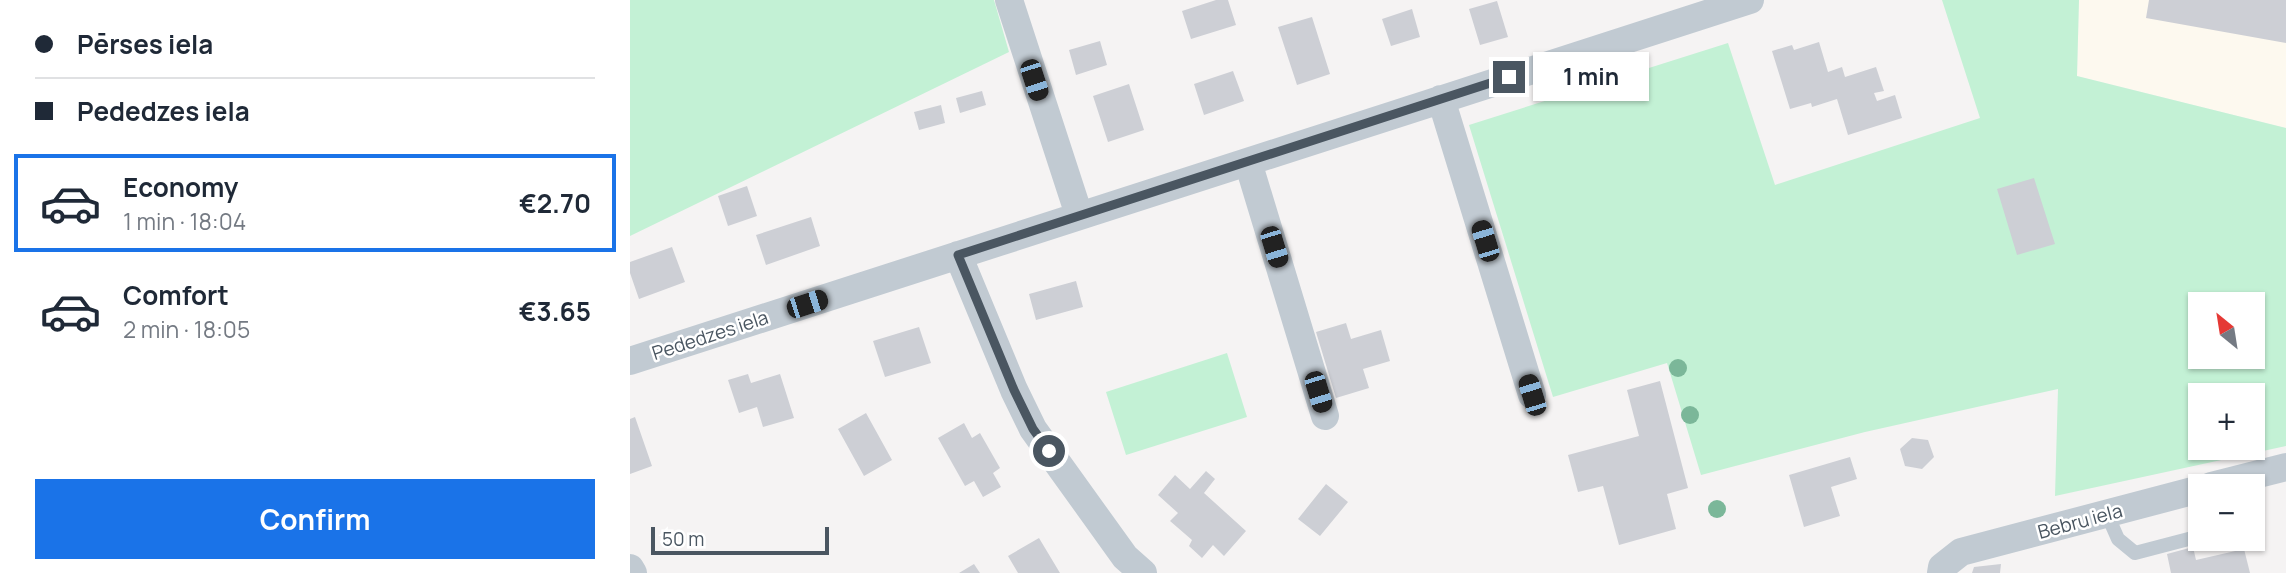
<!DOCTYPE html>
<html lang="en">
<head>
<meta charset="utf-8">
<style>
	body { margin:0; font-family:Manrope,sans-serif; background:#f2f2f3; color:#1f2937; height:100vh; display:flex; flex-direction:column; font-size:26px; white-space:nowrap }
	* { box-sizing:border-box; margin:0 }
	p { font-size:23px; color:#747a83 }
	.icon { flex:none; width:38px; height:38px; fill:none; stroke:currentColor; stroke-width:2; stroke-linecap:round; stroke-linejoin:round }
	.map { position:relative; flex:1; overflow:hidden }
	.panel { display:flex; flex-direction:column; background:#fff; width:630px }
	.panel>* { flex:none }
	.hud { display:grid; align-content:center; height:154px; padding:0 35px; background:#fff }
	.needle { width:46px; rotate:330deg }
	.buttons { position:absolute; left:1558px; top:292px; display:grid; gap:14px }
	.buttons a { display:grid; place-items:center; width:77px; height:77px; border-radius:0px; background:#fff; box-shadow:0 2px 5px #0004; font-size:35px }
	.scale { position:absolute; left:21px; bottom:18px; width:178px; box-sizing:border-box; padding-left:7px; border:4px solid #4a5661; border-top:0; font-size:19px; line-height:24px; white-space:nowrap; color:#4a5661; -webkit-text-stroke:5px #fff; paint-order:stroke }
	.end { position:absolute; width:32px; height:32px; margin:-16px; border:9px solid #4a5661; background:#fff; box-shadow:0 0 0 4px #fff }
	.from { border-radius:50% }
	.bubble { position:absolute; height:49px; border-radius:0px; background:#fff; box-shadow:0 2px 5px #0004; font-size:23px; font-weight:700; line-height:49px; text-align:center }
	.car { position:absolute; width:21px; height:42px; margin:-21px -10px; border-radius:9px; box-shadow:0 0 5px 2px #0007; background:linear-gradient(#222 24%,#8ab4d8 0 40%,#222 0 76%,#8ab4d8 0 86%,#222 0) }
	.hud b { display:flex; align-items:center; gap:24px; height:66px; font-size:26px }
	.hud b+b { border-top:2px solid #e0e1e3 }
	.hud i { width:18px; height:18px; background:#1f2937 }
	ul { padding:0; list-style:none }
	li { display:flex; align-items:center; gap:21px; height:98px; margin:0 14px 10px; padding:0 21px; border:4px solid transparent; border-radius:0px }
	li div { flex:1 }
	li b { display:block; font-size:26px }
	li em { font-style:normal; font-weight:700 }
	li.on { border-color:#1a73e8 }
	li>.icon { width:63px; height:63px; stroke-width:1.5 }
	.primary-button { display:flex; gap:14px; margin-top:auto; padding:14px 35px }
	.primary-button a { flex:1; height:80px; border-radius:0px; background:#1a73e8; color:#fff; font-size:28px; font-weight:700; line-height:80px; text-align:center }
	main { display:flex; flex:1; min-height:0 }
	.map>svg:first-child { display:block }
	.commercial { fill:#fdf9ef }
	.green { fill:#c3f1d5; fill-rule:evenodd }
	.building { fill:#cdcfd5 }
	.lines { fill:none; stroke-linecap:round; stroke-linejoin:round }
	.service { stroke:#c1cad2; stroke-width:14 }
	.minor { stroke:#c1cad2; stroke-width:28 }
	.tree { fill:#7bb799 }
	.route { stroke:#4a5661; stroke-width:9 }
	.labels { text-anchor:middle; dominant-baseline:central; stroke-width:5; stroke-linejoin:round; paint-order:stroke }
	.street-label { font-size:19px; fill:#4a5661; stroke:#fff }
</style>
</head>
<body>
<main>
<section class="panel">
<div class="hud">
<b><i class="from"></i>Pērses iela</b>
<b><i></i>Pededzes iela</b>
</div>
<ul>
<li class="on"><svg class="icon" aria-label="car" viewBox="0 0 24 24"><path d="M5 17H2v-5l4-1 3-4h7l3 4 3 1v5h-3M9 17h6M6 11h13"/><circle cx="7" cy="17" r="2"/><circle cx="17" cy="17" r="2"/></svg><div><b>Economy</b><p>1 min · 18:04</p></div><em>€2.70</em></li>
<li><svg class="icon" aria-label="car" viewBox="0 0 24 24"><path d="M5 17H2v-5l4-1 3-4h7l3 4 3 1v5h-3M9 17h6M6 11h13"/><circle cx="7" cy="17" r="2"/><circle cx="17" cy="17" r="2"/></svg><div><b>Comfort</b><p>2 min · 18:05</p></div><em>€3.65</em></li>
</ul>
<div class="primary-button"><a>Confirm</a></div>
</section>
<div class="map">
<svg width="1656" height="573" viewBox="0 0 1656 573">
	<rect width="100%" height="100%" fill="#f5f3f3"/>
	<path class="commercial" d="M 1449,0 L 1656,0 L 1656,128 L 1447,76 Z"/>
	<path class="green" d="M 0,0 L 364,0 L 379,52 L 0,236 Z
		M 1312,0 L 1449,0 L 1447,76 L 1656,128 L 1656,446 L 1425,496 L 1428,389 L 1235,432 L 1071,475 L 1037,363 L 923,397 L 839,125 L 1098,43 L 1145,185 L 1350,118 ZM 1570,304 L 1622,304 L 1622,357 L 1570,357 ZM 1570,396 L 1622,396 L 1622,448 L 1570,448 Z
		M 597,353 L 617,417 L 496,455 L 476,392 Z"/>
	<path class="building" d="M 586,0 L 598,0 L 606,25 L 561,39 L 552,11 Z
		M 1519,0 L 1656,0 L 1656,43 L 1516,18 Z
		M 867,1 L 878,37 L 850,45 L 839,9 Z
		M 782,9 L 790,37 L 761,46 L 752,19 Z
		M 682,17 L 700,74 L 667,85 L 648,27 Z
		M 470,41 L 477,65 L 446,75 L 439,50 Z
		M 1189,42 L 1198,72 L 1212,67 L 1215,77 L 1246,67 L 1254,91 L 1244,93 L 1247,101 L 1265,95 L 1272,118 L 1218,135 L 1207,99 L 1182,107 L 1181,103 L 1160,109 L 1142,51 L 1162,45 L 1164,50 Z
		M 603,71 L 614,101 L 574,115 L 564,84 Z
		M 499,84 L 514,130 L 478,142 L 463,96 Z
		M 352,91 L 356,105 L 330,113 L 326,98 Z
		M 311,105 L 315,123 L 289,130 L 284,112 Z
		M 1404,178 L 1425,244 L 1387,255 L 1367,189 Z
		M 117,186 L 127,216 L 98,226 L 88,196 Z
		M 181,217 L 190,246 L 136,265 L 126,235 Z
		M 42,247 L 55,282 L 9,299 L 0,273 L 0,262 Z
		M 446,281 L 453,307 L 406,320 L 399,294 Z
		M 716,323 L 721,339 L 751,330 L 760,361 L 733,369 L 739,388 L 706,398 L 686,332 Z
		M 289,327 L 301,363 L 255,377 L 243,341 Z
		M 118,374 L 121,383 L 150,374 L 164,418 L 133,427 L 127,407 L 109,413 L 98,380 Z
		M 1030,381 L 1058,488 L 1037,494 L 1046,529 L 989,545 L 973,486 L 948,492 L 938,455 L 1009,436 L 997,390 Z
		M 236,413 L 262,460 L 234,476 L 208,429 Z
		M 5,417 L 22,466 L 0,474 L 0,419 Z
		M 334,423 L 342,438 L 350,433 L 370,468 L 363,473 L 371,487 L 353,497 L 344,481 L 335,486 L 308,438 Z
		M 1282,438 L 1298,440 L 1304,457 L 1292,469 L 1275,466 L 1270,449 Z
		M 1220,457 L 1227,479 L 1201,487 L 1210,516 L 1174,527 L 1159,475 Z
		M 576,471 L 585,479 L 574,493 L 616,531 L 594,556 L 583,545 L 572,558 L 559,546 L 562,540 L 540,521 L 548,513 L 528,495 L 545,475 L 560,489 Z
		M 696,484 L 718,502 L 690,536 L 668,519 Z
		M 409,538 L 430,573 L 388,573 L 378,556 Z
		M 1563,547 L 1566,560 L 1614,549 L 1620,573 L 1541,573 L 1537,554 Z
		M 344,564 L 350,573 L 329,573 Z
		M 1371,564 L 1370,573 L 1342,573 L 1344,567 Z"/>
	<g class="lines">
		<path class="service" d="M 1477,514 L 1488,539 L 1505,553 L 1570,536"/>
		<path class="minor" d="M 379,0 L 449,215
			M 811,99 L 902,395
			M 618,162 L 695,416
			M 328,255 L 384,390 L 403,429 L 495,557 L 513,573
			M 0,361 L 1120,0
			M 1581,486 L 1656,467
			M 0,568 L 3,573
			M 1311,573 L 1312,567 L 1331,552 L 1570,489"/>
	</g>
	<g class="tree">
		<circle cx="1048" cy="368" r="9"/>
		<circle cx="1060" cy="415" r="9"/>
		<circle cx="1087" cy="509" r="9"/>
	</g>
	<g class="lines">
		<path class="route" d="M 419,451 L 403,429 L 384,390 L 328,255 L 879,77"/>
	</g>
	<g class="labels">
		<g class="street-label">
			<text transform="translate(80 335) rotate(-18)">Pededzes iela</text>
			<text transform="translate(1450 521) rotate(-15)">Bebru iela</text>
		</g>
	</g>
</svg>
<div class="buttons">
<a><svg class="needle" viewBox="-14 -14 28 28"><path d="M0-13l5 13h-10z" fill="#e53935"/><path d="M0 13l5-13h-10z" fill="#747a83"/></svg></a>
<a>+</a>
<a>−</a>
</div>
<div class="scale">50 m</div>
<i class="end from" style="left:419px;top:451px"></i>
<i class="end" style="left:879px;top:77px"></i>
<div class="bubble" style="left:903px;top:52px;width:116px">1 min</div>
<i class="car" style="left:404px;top:80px;rotate:162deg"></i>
<i class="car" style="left:855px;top:241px;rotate:343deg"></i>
<i class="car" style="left:644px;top:247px;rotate:163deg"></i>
<i class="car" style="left:177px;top:304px;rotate:72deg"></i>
<i class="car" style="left:688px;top:392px;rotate:163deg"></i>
<i class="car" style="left:902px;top:395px;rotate:343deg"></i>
</div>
</main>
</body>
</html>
